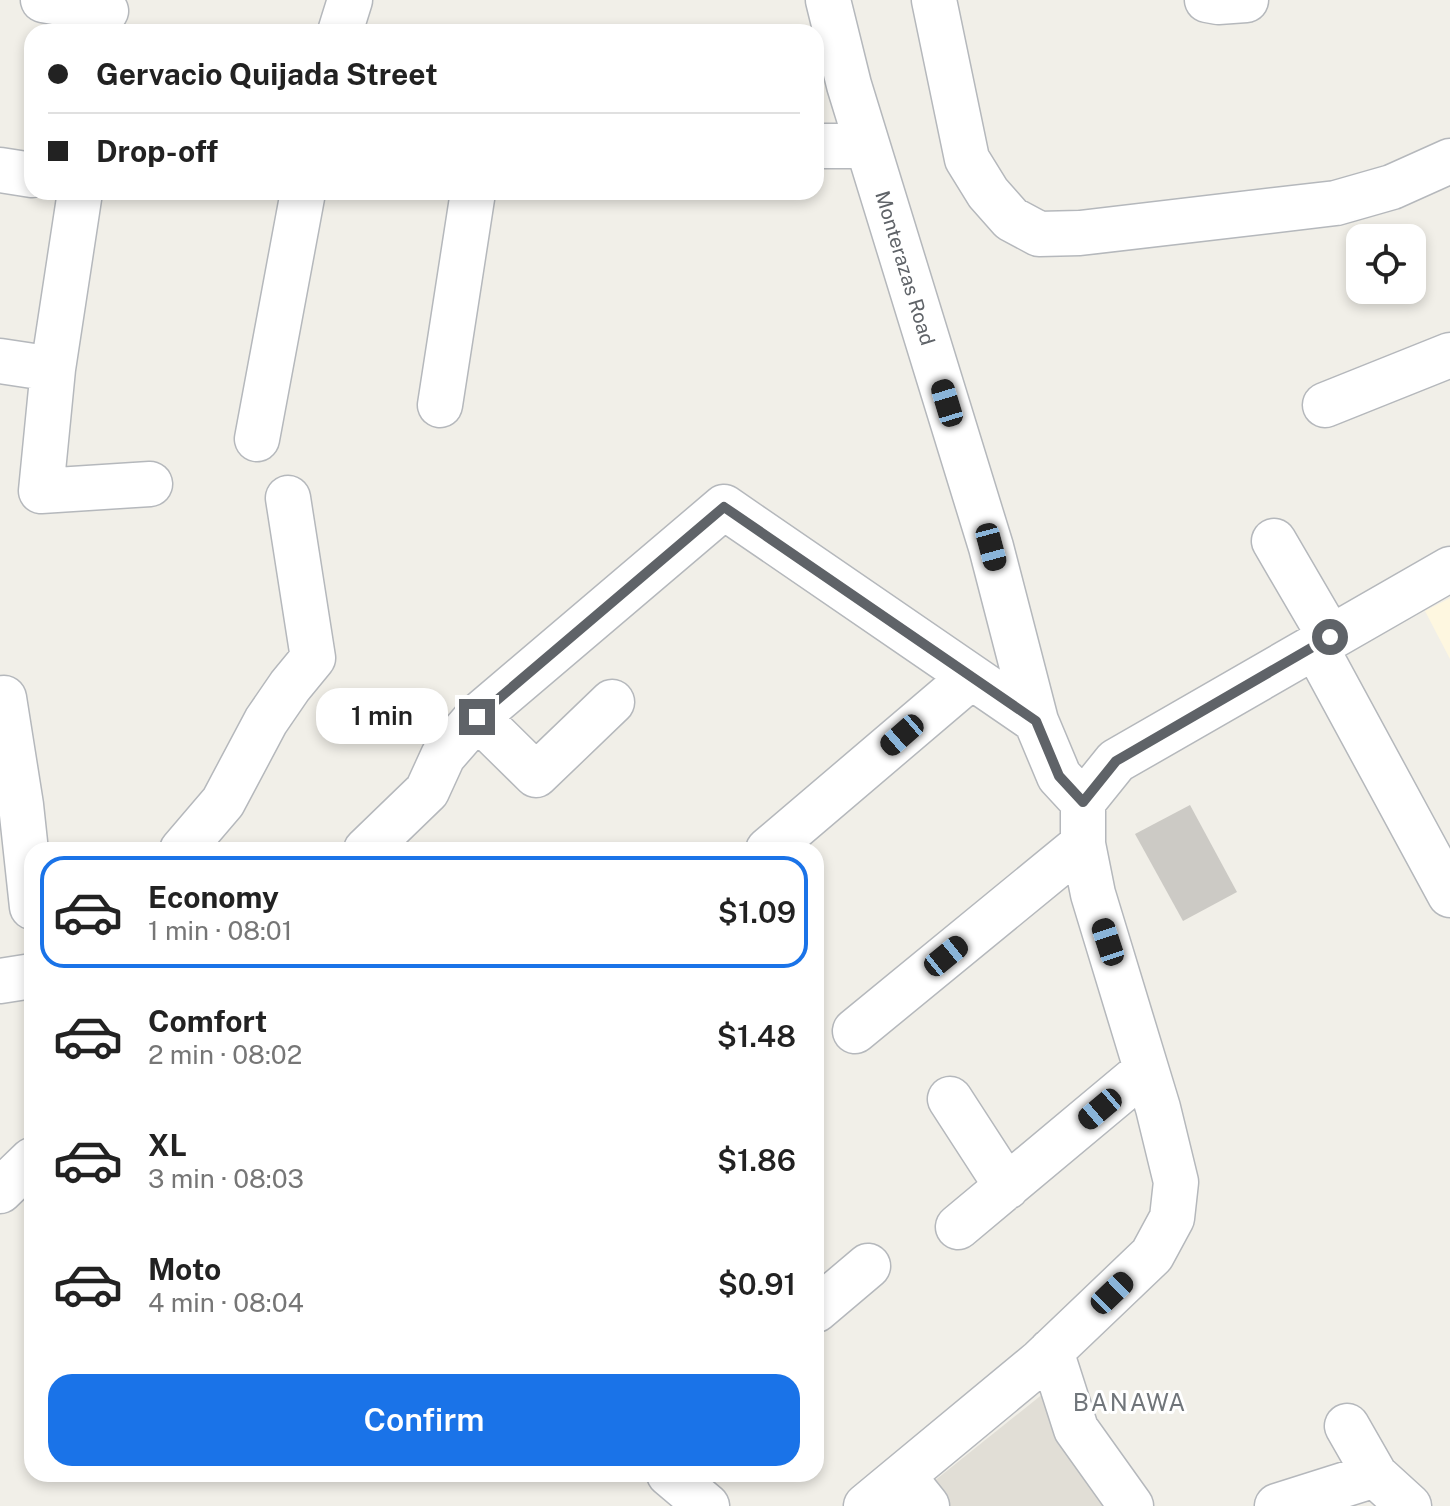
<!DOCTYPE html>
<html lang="en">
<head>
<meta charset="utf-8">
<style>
	body { margin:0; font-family:"Public Sans",sans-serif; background:#f6f6f6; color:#222; height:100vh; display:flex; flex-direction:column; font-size:30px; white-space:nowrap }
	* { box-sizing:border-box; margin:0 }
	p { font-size:26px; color:#767676 }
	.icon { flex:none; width:44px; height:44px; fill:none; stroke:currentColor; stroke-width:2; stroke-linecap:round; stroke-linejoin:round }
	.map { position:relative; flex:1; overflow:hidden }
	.panel { position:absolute; left:24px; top:842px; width:800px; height:640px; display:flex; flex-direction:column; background:#fff; border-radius:24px; box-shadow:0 4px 12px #0003 }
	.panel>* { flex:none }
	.banner { position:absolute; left:24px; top:24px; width:800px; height:176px; border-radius:24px; box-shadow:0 4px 12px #0003; display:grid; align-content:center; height:176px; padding:0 24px; background:#fff }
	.controls { position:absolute; left:1346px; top:224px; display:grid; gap:16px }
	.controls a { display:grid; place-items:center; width:80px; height:80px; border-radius:16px; background:#fff; box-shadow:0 4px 12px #0003; font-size:40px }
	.end { position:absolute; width:36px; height:36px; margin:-18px; border:10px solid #5f6368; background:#fff; box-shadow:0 0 0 4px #fff }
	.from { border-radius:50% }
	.bubble { position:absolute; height:56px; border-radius:24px; background:#fff; box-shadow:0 4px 12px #0003; font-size:26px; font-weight:600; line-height:56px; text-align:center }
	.car { position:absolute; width:24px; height:48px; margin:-24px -12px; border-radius:10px; box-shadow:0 0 6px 2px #0007; background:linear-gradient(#222 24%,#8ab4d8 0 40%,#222 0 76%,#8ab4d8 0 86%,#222 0) }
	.banner b { display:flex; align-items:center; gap:28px; height:76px; font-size:30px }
	.banner b+b { border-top:2px solid #e0e0e0 }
	.banner i { width:20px; height:20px; background:#222 }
	ul { padding:14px 0 0; list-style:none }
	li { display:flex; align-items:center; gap:24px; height:112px; margin:0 16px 12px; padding:0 8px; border:4px solid transparent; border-radius:24px }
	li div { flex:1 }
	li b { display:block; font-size:30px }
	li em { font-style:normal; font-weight:600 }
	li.current { border-color:#1a73e8 }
	li>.icon { width:72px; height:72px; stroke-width:1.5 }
	.action { display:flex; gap:16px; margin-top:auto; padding:16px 24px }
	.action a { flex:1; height:92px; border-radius:24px; background:#1a73e8; color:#fff; font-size:32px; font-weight:600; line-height:92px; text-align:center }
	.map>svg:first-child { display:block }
	.commercial { fill:#fef7e0 }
	.education { fill:#e1ded6 }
	.building { fill:#cccac5 }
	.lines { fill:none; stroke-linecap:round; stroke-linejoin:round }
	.minor-casing { stroke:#b5b8bc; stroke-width:47 }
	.minor { stroke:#fff; stroke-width:44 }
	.route { stroke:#5f6368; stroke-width:10 }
	.labels { text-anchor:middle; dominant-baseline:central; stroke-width:6; stroke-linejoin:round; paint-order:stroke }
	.street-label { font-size:20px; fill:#5f6368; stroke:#fff }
	.quarter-label { font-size:24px; letter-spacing:2px; fill:#70757a; stroke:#fff }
</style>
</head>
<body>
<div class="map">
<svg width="1450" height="1506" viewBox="0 0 1450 1506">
	<rect width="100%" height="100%" fill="#f1efe8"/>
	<path class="commercial" d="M 1450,598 L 1450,659 L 1425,611 Z"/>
	<path class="education" d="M 1044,1393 L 1127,1506 L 903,1506 Z"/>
	<path class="building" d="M 1190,805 L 1237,892 L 1183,921 L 1135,834 Z"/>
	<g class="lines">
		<defs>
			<path id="minor" d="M 43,0 L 106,11
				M 828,0 L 849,85 L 991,547 L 1036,721 L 1059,776 L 1083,802
				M 934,0 L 967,159 L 988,193 L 1011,219 L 1039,234 L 1080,233 L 1336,203 L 1392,187 L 1450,161
				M 1207,0 L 1218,2 L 1246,0
				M 340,32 L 350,0
				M 816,146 L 867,146
				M 0,170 L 32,175
				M 80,192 L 53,369 L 41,491 L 150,484
				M 0,361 L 53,369
				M 440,405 L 473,192
				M 1325,405 L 1450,355
				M 257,439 L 303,192
				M 1274,541 L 1330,637
				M 1315,646 L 1450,895
				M 4,698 L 21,805 L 32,907
				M 612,702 L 536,775 L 477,717 L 724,507 L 1036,721
				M 1083,802 L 1116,761 L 1450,569
				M 182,850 L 223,802 L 266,721 L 290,686 L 313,658 L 288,498
				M 366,850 L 427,791 L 443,756 L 477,717
				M 768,850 L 970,678
				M 0,981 L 32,976
				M 855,1031 L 1083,844
				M 950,1099 L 1007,1187
				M 0,1191 L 32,1160
				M 958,1227 L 1146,1070
				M 816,1310 L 868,1266
				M 1051,1351 L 1076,1429 L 1131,1506
				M 1347,1426 L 1375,1475 L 1409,1506
				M 669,1474 L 707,1506
				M 903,1476 L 927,1506
				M 866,1506 L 1041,1361 L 1152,1255 L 1172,1218 L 1176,1182 L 1158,1108 L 1093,894 L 1083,844 L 1083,802
				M 1277,1506 L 1375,1475"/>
		</defs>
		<use href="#minor" class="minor-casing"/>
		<use href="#minor" class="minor"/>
	</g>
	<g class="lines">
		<path class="route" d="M 477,717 L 724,507 L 1036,721 L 1059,776 L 1083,802 L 1116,761 L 1330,637"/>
	</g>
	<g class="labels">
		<g class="street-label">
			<text transform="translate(905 268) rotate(73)">Monterazas Road</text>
		</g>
		<g class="quarter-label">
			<text x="1130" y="1402">BANAWA</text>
		</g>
	</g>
</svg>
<div class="controls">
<a><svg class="icon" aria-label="locate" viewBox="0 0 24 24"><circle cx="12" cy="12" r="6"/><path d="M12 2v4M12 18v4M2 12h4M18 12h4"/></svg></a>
</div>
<i class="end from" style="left:1330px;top:637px"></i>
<i class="end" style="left:477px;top:717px"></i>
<div class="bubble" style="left:316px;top:688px;width:132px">1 min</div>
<i class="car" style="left:947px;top:403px;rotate:343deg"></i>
<i class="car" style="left:991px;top:547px;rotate:165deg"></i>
<i class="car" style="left:902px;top:735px;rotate:229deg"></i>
<i class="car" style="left:1108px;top:942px;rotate:342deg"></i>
<i class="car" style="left:946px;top:956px;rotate:51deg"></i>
<i class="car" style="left:1100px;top:1109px;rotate:230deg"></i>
<i class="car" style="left:1112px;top:1293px;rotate:46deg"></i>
<div class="banner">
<b><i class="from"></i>Gervacio Quijada Street</b>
<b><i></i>Drop-off</b>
</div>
<section class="panel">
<ul>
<li class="current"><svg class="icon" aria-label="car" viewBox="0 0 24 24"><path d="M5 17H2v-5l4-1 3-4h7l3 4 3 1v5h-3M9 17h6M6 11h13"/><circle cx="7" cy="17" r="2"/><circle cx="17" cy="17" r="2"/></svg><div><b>Economy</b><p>1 min · 08:01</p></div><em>$1.09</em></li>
<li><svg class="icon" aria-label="car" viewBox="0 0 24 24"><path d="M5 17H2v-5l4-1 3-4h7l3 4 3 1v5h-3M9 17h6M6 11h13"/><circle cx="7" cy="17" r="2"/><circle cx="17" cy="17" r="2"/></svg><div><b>Comfort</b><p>2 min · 08:02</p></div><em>$1.48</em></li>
<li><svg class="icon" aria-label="car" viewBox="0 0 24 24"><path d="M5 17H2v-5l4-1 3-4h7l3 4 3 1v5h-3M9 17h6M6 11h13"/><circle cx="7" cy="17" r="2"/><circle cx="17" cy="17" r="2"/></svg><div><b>XL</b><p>3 min · 08:03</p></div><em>$1.86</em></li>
<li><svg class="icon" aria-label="car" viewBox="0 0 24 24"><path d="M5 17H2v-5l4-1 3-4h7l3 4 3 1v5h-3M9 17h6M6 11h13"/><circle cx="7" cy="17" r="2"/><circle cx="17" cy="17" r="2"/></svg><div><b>Moto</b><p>4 min · 08:04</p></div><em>$0.91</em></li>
</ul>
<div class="action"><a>Confirm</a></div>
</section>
</div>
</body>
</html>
